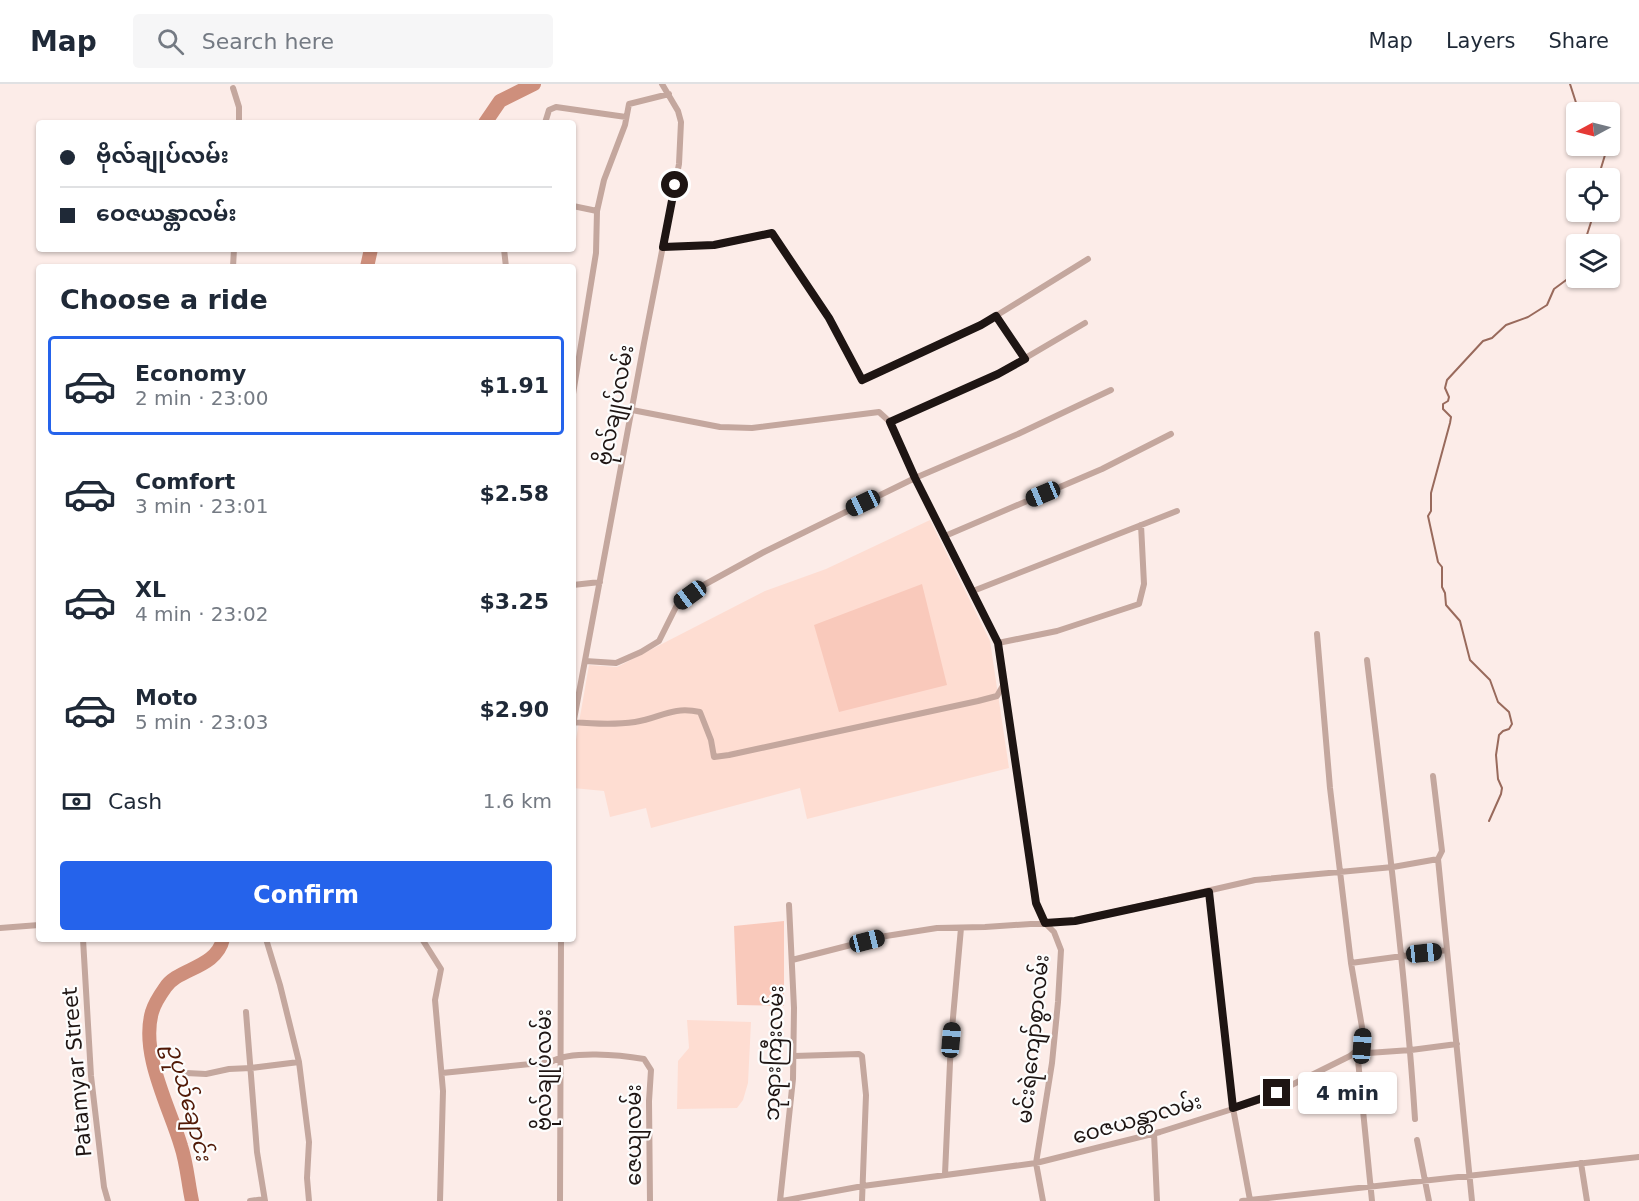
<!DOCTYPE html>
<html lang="en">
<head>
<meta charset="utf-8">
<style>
	body { margin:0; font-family:"DejaVu Sans","Noto Sans Myanmar",sans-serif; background:#f6f6f7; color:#1f2937; height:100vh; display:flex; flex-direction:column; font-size:22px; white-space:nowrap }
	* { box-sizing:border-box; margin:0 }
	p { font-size:20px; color:#747a83 }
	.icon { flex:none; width:33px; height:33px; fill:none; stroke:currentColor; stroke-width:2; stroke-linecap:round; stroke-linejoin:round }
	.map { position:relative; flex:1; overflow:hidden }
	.drawer { position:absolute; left:36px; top:180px; width:540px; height:678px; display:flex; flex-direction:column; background:#fff; border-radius:6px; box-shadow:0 2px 4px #0004 }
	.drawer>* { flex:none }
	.hud { position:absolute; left:36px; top:36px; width:540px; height:132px; border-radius:6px; box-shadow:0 2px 4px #0004; display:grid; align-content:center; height:132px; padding:0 24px; background:#fff }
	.needle { width:39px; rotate:263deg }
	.tools { position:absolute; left:1566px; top:18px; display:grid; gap:12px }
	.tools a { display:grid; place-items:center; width:54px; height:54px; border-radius:6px; background:#fff; box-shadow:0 2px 4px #0004; font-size:30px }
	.end { position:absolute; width:27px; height:27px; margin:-14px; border:8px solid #1e1513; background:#fff; box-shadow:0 0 0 3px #fff }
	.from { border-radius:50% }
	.bubble { position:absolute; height:42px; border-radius:6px; background:#fff; box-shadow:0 2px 4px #0004; font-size:20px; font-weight:700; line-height:42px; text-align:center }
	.car { position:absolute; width:18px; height:36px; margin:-18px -9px; border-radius:8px; box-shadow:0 0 4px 2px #0007; background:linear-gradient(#222 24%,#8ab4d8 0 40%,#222 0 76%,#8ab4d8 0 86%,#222 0) }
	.hud b { display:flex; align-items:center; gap:21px; height:57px; font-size:22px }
	.hud b+b { border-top:2px solid #e0e1e3 }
	.hud i { width:15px; height:15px; background:#1f2937 }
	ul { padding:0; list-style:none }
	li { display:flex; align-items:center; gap:18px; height:99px; margin:0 12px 9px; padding:0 12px; border:3px solid transparent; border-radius:6px }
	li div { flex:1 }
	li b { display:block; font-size:22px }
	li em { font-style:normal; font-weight:700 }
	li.active { border-color:#2563eb }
	li>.icon { width:54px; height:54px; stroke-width:1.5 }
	h2 { padding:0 24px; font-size:27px; line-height:72px }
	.pay { display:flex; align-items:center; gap:15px; height:66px; padding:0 24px; font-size:22px }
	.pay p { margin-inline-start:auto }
	.cta { display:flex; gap:12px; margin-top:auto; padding:12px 24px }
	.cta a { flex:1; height:69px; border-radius:6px; background:#2563eb; color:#fff; font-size:24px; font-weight:700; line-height:69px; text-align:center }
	header { display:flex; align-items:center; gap:36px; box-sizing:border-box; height:84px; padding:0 30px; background:#fff; border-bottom:2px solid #e0e1e3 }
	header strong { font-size:28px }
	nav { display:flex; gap:33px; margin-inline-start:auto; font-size:21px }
	.search { width:420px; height:54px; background:#f6f6f7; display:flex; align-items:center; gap:15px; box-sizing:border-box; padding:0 21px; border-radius:6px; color:#747a83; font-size:22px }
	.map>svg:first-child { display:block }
	.built { fill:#feddd2 }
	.grass { fill:#f9c9bb }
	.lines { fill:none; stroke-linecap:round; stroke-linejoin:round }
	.stream { stroke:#996a5c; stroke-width:2 }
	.river { stroke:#ce8f7c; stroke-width:14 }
	.street { stroke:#c4a79e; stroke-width:6 }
	.route { stroke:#1e1513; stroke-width:8 }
	.labels { text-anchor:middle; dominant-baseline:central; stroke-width:4.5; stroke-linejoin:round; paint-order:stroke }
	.street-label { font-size:21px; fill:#1e1513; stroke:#fdfdfd }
	.water-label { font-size:22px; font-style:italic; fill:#511906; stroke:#fdfdfd }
</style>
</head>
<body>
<header>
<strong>Map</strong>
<div class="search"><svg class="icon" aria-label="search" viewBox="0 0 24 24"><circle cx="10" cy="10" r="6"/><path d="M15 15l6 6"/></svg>Search here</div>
<nav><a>Map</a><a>Layers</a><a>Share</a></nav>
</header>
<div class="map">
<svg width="1639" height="1117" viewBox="0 0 1639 1117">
	<rect width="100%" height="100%" fill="#fcece8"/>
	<path class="built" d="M 930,436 L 990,557 L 1009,684 L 807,735 L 800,704 L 651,744 L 646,724 L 610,733 L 604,707 L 573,704 L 573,673 L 589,581 L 617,583 L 765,507 L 826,485 Z
		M 687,936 L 751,938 L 748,999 L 743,1016 L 737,1024 L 677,1025 L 678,977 L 689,964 Z"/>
	<path class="grass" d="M 922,500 L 947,601 L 839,628 L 814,541 Z
		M 784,837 L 784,922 L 737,921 L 734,842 Z"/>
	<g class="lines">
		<path class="stream" d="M 1570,0 L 1579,28
			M 1598,94 L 1605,71 L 1603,62
			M 1584,160 L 1592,135 L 1592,128
			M 1489,737 L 1501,710 L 1502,704 L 1498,695 L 1496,671 L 1499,651 L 1503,647 L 1509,645 L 1512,640 L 1509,628 L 1498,618 L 1490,596 L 1470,576 L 1460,537 L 1446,521 L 1445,509 L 1442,503 L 1442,483 L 1438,478 L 1428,432 L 1431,427 L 1431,409 L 1450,339 L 1451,333 L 1443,325 L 1443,320 L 1448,317 L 1449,313 L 1445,304 L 1447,296 L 1483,257 L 1492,254 L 1506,241 L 1528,233 L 1547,221 L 1554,205 L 1573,191 L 1576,186"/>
		<path class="river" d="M 485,39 L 500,17 L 534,0
			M 367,183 L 371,165
			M 192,1117 C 188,1099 187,1080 181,1062 C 170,1024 140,970 152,928 C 154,921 160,911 165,904 C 177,884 216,885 223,855"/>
		<path class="street" d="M 233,4 L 239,23 L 239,39
			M 545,39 L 549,26 L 556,23 L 626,33
			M 573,122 L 597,127
			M 663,163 L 714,161 L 772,149 L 829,234 L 862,296 L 981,241 L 1088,175
			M 504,165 L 506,183
			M 233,183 L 234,165
			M 996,232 L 1025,275
			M 573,310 L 596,169 L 597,127 L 604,96 L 625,41 L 629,20 L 669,10
			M 632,326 L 720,343 L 752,344 L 879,328 L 890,338 L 915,394 L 998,559 L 1036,819 L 1045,839 L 1054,848 L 1061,866 L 1058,918 L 1052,979 L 1036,1079 L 1043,1117
			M 890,338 L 998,290 L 1085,239
			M 945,452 L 1102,385 L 1171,350
			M 573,501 L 600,498
			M 973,507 L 1177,427
			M 998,559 L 1057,547 L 1139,520 L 1144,500 L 1141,441
			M 1367,576 C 1385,729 1405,881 1415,1035
			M 585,577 L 616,579 L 641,568 L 659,557 L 678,519 L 702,502 L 764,468 L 915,394 L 1018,350 L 1111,306
			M 573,638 C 595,640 614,641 635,638 C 661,634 671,622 700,628 L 711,656 L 714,673 L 729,671 L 978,617 L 997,612 L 1004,600
			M 573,641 L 644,259 L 679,80 L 681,38 L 678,27 L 662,0
			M 1438,775 L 1472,1117
			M 1209,808 L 1233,1024 L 1250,1116 L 1242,1117
			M 0,844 L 39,841
			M 83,855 L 91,992 L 104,1103 L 108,1117
			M 266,855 L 280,901 L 299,978 L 309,1058 L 307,1094 L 309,1117
			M 422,855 L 441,885 L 435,916 L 443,1007 L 440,1117
			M 792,876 L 886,852 L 937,844 L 985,843 L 1075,837 L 1255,796 L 1393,783 L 1438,775 L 1442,767 L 1433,692
			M 1351,879 L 1447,866
			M 246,928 L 257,1068 L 265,1117
			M 794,972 L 859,970 L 862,972 L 866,1011 L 862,1117
			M 186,989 L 206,990 L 229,985 L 251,984 L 299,978
			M 442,989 L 551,978 C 570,966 621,971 644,975 L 651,986 L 649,1017 L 650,1117
			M 1154,1049 L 1157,1117
			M 1417,1056 L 1429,1117
			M 1581,1079 L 1587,1117
			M 945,1090 L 951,956 L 961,844
			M 1250,1116 L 1639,1073
			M 250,1117 L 264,1115
			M 560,1117 L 561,855
			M 780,1117 L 793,995 L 794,924 L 789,821
			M 782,1117 L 863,1102 L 1036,1079 L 1160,1048 L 1261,1016 L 1350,972 L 1362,962 L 1363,949 L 1351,879 L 1330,704 L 1317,550
			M 1372,1117 L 1358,976 L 1362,970 L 1368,969 L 1411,966 L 1457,960"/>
	</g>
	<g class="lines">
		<path class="route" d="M 675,101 L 663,163 L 714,161 L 772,149 L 829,234 L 862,296 L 981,241 L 996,232 L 1025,275 L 998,290 L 890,338 L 915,394 L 998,559 L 1036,819 L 1045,839 L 1075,837 L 1209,808 L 1233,1024 L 1277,1009"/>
	</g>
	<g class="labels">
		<g class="street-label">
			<text transform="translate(615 321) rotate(-79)">ဗိုလ်ချုပ်လမ်း</text>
			<text transform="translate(1033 955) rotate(-84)">မင်းရဲကျော်စွာလမ်း</text>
			<text transform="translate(774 969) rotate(-88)">ဘုရားကြီးလမ်း</text>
			<text transform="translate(544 986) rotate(-90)">ဗိုလ်ချုပ်လမ်း</text>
			<text transform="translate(77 988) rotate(-95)">Patamyar Street</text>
			<text transform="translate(1137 1035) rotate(-16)">ဝေဇယန္တာလမ်း</text>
			<text transform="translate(634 1051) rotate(-90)">ဇေယျလမ်း</text>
		</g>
		<g class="water-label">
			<text transform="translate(189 1018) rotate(75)">ဥပုသ်ချောင်း</text>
		</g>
	</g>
</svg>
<div class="tools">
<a><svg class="needle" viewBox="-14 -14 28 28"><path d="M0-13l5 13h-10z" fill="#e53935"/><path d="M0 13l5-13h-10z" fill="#747a83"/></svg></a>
<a><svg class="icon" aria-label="locate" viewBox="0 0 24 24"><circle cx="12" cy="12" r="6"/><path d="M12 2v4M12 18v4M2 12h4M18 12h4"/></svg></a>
<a><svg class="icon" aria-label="layers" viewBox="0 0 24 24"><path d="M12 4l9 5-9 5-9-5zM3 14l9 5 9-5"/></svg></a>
</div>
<i class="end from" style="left:675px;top:101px"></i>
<i class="end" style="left:1277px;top:1009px"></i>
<div class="bubble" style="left:1298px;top:988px;width:99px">4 min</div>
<i class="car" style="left:1043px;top:410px;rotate:247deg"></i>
<i class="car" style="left:863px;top:419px;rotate:245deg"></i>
<i class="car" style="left:690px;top:511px;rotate:234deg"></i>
<i class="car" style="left:867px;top:857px;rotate:76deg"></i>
<i class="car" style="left:1424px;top:869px;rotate:84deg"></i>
<i class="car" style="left:951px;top:956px;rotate:5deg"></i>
<i class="car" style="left:1362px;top:962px;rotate:4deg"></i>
<div class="hud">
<b><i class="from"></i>ဗိုလ်ချုပ်လမ်း</b>
<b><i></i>ဝေဇယန္တာလမ်း</b>
</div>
<section class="drawer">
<h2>Choose a ride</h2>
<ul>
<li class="active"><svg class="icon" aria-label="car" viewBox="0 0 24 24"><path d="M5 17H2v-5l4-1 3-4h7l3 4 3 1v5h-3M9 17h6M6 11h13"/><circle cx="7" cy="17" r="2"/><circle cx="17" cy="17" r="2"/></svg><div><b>Economy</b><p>2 min · 23:00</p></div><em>$1.91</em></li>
<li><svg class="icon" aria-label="car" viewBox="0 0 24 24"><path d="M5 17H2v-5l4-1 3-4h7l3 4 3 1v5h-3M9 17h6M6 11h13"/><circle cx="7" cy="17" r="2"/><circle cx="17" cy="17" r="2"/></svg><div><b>Comfort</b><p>3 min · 23:01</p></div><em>$2.58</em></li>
<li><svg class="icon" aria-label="car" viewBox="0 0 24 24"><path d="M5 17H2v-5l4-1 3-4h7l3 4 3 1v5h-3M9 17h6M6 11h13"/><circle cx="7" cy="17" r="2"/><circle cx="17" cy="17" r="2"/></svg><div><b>XL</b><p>4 min · 23:02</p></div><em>$3.25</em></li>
<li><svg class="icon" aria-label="car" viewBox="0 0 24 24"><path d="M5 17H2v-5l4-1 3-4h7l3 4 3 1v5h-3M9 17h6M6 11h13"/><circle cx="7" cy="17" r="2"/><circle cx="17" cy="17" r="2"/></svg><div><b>Moto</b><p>5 min · 23:03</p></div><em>$2.90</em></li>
</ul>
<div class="pay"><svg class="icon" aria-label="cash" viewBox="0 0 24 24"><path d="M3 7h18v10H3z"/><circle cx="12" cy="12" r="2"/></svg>Cash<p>1.6 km</p></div>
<div class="cta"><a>Confirm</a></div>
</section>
</div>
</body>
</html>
